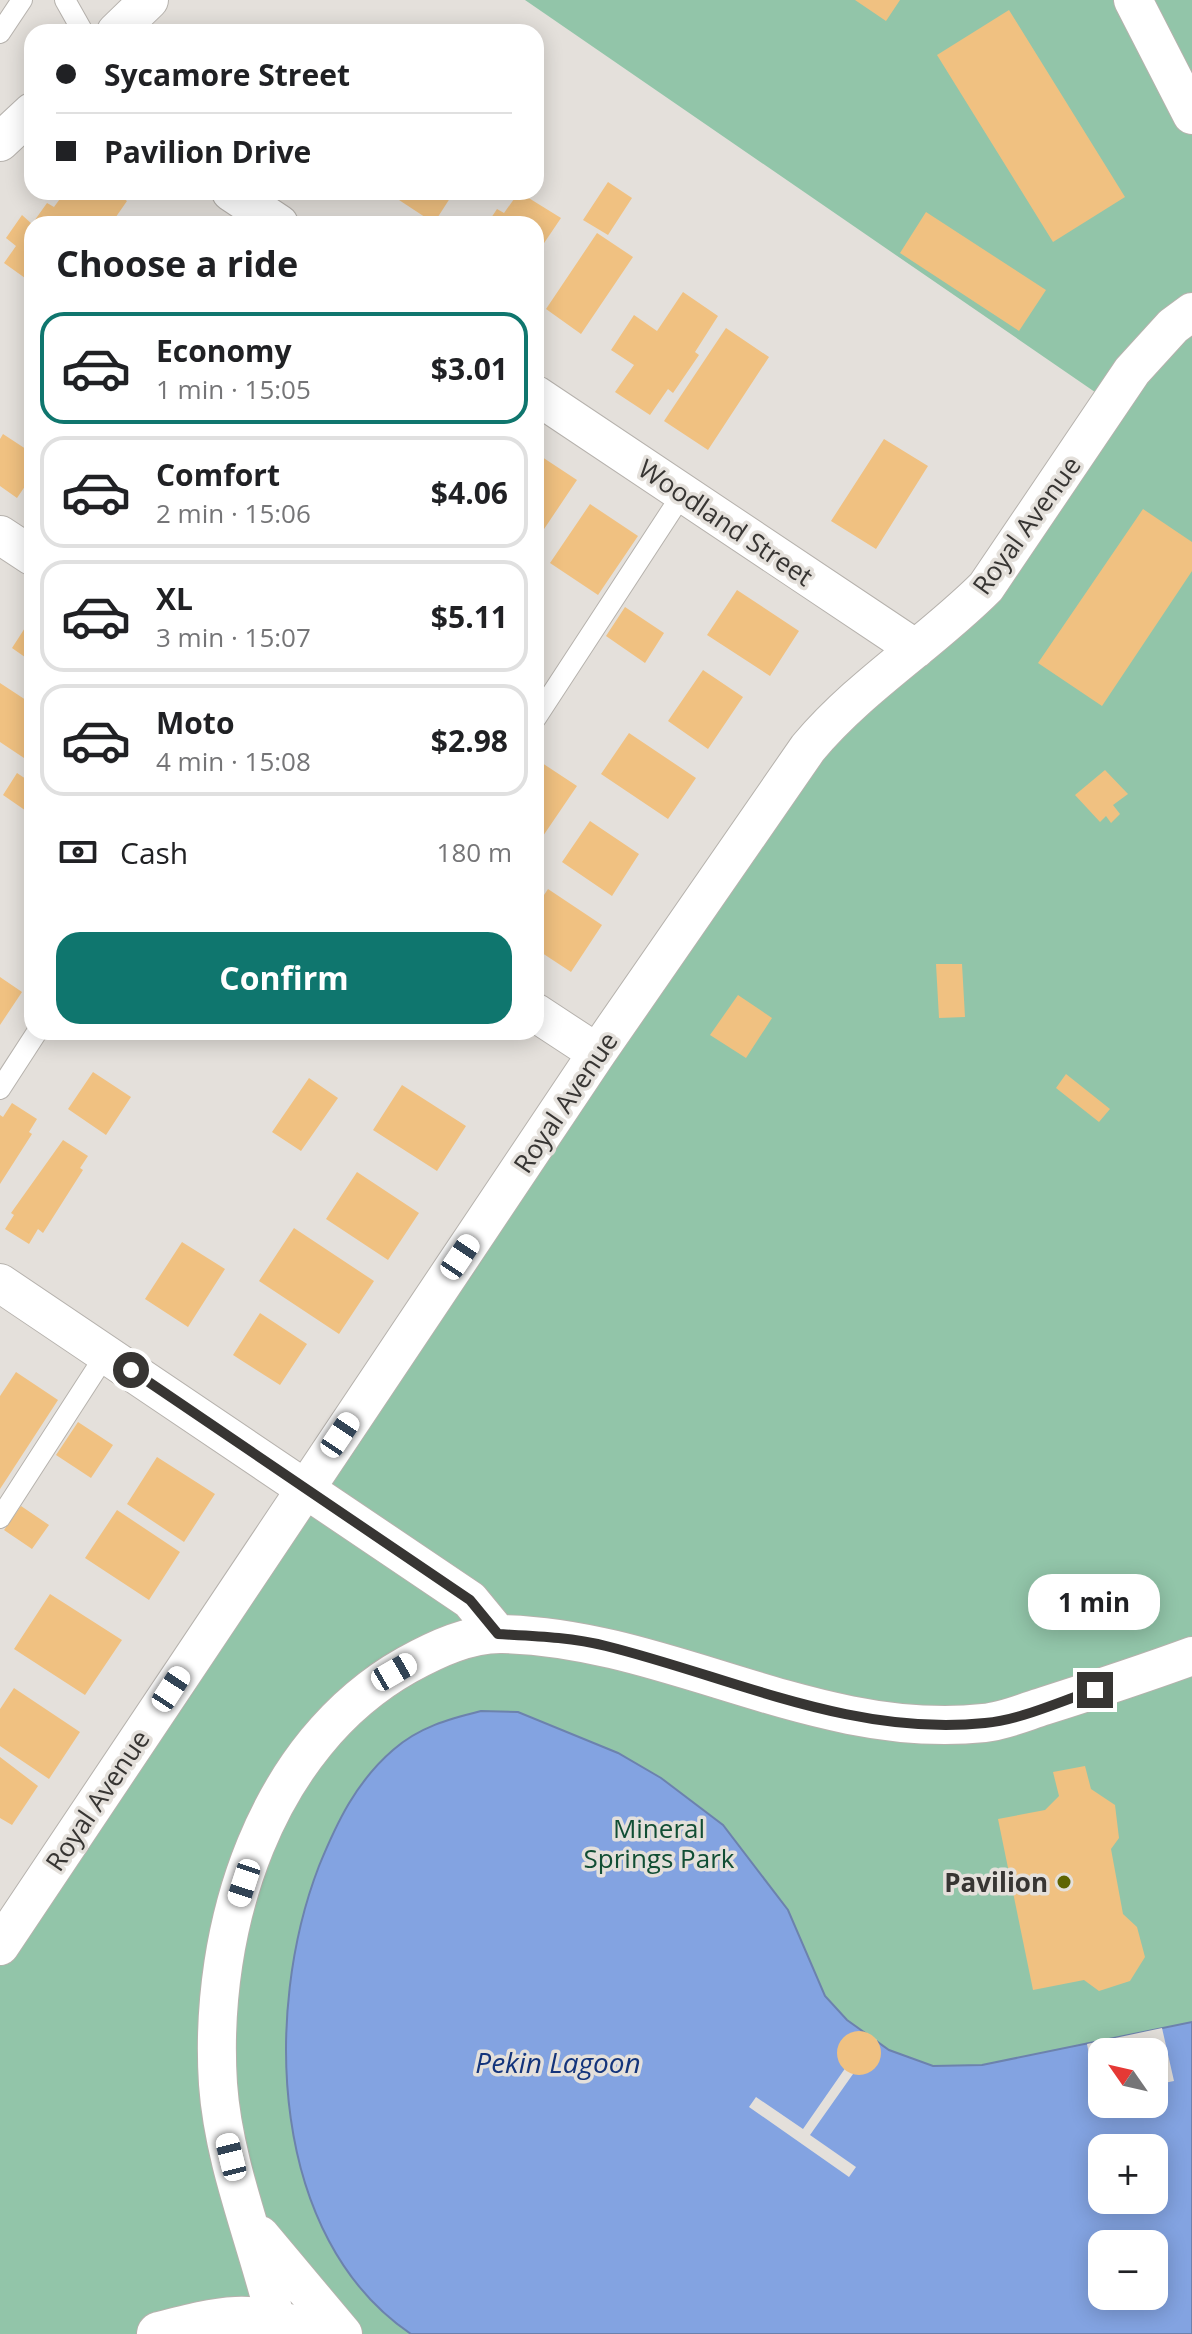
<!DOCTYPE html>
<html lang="en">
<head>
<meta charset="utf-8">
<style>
	body { margin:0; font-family:"Open Sans",sans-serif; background:#f6f6f6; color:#202124; height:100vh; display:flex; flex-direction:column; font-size:30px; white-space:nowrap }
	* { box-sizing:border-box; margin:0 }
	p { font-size:26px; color:#757577 }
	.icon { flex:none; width:44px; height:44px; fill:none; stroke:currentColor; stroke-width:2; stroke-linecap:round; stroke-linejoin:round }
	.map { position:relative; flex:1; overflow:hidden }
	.side { position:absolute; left:24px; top:216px; width:520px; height:824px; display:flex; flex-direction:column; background:#fff; border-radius:24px; box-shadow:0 4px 20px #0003 }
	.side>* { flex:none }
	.top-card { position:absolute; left:24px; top:24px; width:520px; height:176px; border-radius:24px; box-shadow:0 4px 20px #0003; display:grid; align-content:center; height:176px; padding:0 32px; background:#fff }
	.needle { width:52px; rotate:304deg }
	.buttons { position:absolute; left:1088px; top:2038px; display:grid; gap:16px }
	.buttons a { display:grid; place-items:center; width:80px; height:80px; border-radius:16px; background:#fff; box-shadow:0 4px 20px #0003; font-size:40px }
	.end { position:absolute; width:36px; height:36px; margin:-18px; border:10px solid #373533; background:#fff; box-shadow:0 0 0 4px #fff }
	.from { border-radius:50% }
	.bubble { position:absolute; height:56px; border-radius:24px; background:#fff; box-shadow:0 4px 20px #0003; font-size:26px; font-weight:700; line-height:56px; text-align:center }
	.car { position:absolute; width:24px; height:48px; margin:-24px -12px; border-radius:10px; box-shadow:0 0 6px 2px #0007; background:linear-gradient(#fff 24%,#345 0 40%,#fff 0 76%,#345 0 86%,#fff 0) }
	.top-card b { display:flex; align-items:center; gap:28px; height:76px; font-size:30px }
	.top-card b+b { border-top:2px solid #e0e0e0 }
	.top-card i { width:20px; height:20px; background:#202124 }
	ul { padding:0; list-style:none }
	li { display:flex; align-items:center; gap:24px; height:112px; margin:0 16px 12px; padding:0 16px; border:4px solid #e0e0e0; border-radius:24px }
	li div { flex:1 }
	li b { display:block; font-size:30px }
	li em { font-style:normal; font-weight:700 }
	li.current { border-color:#0f766e }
	li>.icon { width:72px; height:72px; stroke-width:1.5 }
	h2 { padding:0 32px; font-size:36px; line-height:96px }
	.pay { display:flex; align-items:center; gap:20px; height:88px; padding:0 32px; font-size:30px }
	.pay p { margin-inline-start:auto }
	.primary-button { display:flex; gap:16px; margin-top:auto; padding:16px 32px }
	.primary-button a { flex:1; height:92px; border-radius:24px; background:#0f766e; color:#fff; font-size:32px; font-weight:700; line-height:92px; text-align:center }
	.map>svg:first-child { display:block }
	.green { fill:#92c5a9; fill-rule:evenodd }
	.water { fill:#83a3e1; stroke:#6c82ad; stroke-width:2; fill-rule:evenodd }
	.pier { fill:#e4e0db }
	.building { fill:#f0c181 }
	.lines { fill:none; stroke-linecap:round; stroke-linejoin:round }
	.service-casing { stroke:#b6b2ad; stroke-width:22 }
	.minor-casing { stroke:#b6b2ad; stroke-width:40 }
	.secondary-casing { stroke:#b6b2ad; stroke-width:46 }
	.service { stroke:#fff; stroke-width:20 }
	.minor { stroke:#fff; stroke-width:38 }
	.secondary { stroke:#fff; stroke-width:44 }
	.route { stroke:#373533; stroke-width:10 }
	.poi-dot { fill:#5e6401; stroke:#e4e0db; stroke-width:3 }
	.labels { text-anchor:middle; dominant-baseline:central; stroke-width:7; stroke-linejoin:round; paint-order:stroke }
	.street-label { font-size:26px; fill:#373533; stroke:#e4e0db }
	.park-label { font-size:26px; fill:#114e34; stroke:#e4e0db }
	.poi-label { font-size:26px; font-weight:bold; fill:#373533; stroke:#e4e0db; text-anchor:end }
	.water-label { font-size:28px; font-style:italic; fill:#13347b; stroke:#e4e0db }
</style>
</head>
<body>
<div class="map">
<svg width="1192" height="2334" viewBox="0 0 1192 2334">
	<rect width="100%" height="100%" fill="#e4e0db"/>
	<path class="green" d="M 525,0 L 1192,0 L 1192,2334 L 0,2334 L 0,1947 L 792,772 L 916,649 L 1108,401 ZM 1102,2052 L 1154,2052 L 1154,2104 L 1102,2104 ZM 1102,2148 L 1154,2148 L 1154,2200 L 1102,2200 ZM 1102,2244 L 1154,2244 L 1154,2296 L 1102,2296 Z"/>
	<path class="water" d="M 481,1711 L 518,1712 L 618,1753 L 661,1778 L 723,1825 L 788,1910 L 825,1996 L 847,2020 L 889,2050 L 933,2066 L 982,2065 L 1192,2022 L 1192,2334 L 411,2334 C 269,2238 263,2011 319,1866 C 337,1822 356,1782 393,1750 C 419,1727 449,1719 481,1711 ZM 1102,2052 L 1154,2052 L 1154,2104 L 1102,2104 ZM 1102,2148 L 1154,2148 L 1154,2200 L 1102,2200 ZM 1102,2244 L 1154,2244 L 1154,2296 L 1102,2296 Z"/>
	<path class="pier" d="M 1162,2028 L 1174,2081 L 1154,2085 L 1154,2052 L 1102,2052 L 1102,2095 L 1097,2096 L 1087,2044 Z
		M 869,2034 L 877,2040 L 810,2135 L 856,2167 L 849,2177 L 749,2107 L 756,2097 L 803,2129 Z"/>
	<path class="building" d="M 855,0 L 900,0 L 886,21 Z
		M 1009,10 L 1125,197 L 1053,242 L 937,55 Z
		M 608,182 L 632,198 L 608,235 L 583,220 Z
		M 65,192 L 115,192 L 127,201 L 111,224 L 32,224 L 32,283 L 4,263 L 16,246 L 6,238 L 22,215 L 32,224 L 47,203 L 54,207 Z
		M 404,192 L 454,192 L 434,223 L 399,200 Z
		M 519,192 L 561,218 L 536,255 L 536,224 L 487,224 L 497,209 L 504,213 Z
		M 926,212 L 1046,290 L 1019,331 L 900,253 Z
		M 597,233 L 633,257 L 581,334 L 546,309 Z
		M 683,292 L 718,316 L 695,352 L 699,355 L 673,393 L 668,389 L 650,415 L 615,392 L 634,365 L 611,350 L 634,315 L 657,331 Z
		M 726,328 L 769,357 L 708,450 L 664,421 Z
		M 3,434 L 32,453 L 32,476 L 17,498 L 0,486 L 0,439 Z
		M 884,439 L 928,466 L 876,549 L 831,521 Z
		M 536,453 L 577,480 L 536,541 Z
		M 590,504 L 638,536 L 598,595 L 550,563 Z
		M 1143,509 L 1192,542 L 1192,571 L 1102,706 L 1038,663 Z
		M 737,590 L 799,631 L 770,676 L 707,635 Z
		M 625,607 L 664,633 L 645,663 L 606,636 Z
		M 32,617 L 32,662 L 12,648 Z
		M 703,670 L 743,697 L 708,749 L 668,721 Z
		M 0,683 L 32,704 L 32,753 L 27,760 L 0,742 Z
		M 629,733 L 696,778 L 668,819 L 601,774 Z
		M 536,759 L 577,786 L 543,836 L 536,831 Z
		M 1105,770 L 1128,794 L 1113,805 L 1120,814 L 1111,823 L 1106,816 L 1100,822 L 1075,795 Z
		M 17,773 L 32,783 L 32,815 L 3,795 Z
		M 590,821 L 639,854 L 612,896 L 562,862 Z
		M 548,889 L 602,925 L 571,972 L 536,949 L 536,907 Z
		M 936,964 L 962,964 L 965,1017 L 939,1018 Z
		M 0,977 L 22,992 L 0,1025 Z
		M 738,995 L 772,1018 L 746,1058 L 710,1035 Z
		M 93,1072 L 131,1097 L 106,1135 L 68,1109 Z
		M 1066,1074 L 1110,1109 L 1099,1122 L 1056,1088 Z
		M 309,1078 L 338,1098 L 301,1151 L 272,1132 Z
		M 402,1085 L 466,1126 L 437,1171 L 373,1130 Z
		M 12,1103 L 37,1119 L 29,1132 L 32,1134 L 0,1184 L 0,1115 L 3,1117 Z
		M 63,1140 L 88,1156 L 80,1168 L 83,1170 L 43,1233 L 38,1229 L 29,1244 L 5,1229 L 14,1215 L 11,1213 Z
		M 357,1172 L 419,1213 L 388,1260 L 326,1219 Z
		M 294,1228 L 374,1281 L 339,1334 L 259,1281 Z
		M 182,1242 L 225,1269 L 188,1327 L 145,1299 Z
		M 260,1313 L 307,1344 L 280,1385 L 233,1355 Z
		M 16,1372 L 58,1400 L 0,1489 L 0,1396 Z
		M 78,1422 L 113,1445 L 91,1478 L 56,1455 Z
		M 157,1457 L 215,1494 L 184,1542 L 127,1504 Z
		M 21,1506 L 49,1525 L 32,1549 L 4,1530 Z
		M 117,1510 L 180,1552 L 149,1600 L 85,1558 Z
		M 50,1594 L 122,1640 L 85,1695 L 14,1649 Z
		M 14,1688 L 80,1732 L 49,1779 L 0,1746 L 0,1709 Z
		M 0,1757 L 38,1786 L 12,1825 L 0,1818 Z
		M 1085,1766 L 1091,1789 L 1115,1805 L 1119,1838 L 1111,1849 L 1123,1914 L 1137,1927 L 1145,1957 L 1130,1981 L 1099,1991 L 1084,1980 L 1033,1990 L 998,1819 L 1045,1810 L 1059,1796 L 1053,1772 Z
		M837 2053a22 22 0 1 1 44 0a22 22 0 1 1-44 0Z"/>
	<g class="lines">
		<defs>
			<path id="service" d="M 65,0 L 83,32
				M 0,33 L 22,0
				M 536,718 L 683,493
				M 0,1089 L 37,1032
				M 0,1518 L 106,1354"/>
			<path id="minor" d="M 1133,0 L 1192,115
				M 116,32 L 149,0
				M 0,142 L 32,112
				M 231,192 L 279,224
				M 536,395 L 916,649
				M 0,535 L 32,556
				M 536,1013 L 597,1053
				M 0,1283 L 470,1600 L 498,1634
				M 0,1946 L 597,1053 L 808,748 C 860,686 929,644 986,587 L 1132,371 L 1173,326 L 1192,312
				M 260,2235 L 343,2334
				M 279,2334 C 261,2251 224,2169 218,2084 C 208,1927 265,1745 407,1665 C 436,1649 470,1633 503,1634 C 668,1638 817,1741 984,1723 C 1004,1721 1025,1712 1044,1706 C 1094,1690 1143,1674 1192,1656"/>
			<path id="secondary" d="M 159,2334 C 221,2318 251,2310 312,2334"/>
		</defs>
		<use href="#service" class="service-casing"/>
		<use href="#minor" class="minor-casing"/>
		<use href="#secondary" class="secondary-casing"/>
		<use href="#service" class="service"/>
		<use href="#minor" class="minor"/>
		<use href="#secondary" class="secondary"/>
	</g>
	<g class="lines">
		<path class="route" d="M 131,1370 L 470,1600 L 498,1634 C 534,1636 571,1637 606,1646 C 731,1677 853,1737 985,1723 C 1021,1720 1060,1701 1095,1690"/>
	</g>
	<circle class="poi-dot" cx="1064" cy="1882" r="8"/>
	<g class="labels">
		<g class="street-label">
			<text transform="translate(726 522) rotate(34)">Woodland Street</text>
			<text transform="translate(1026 525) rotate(-54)">Royal Avenue</text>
			<text transform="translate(565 1102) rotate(-56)">Royal Avenue</text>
			<text transform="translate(97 1800) rotate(-56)">Royal Avenue</text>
		</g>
		<g class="park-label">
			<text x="659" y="1828">Mineral<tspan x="659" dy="30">Springs Park</tspan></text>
		</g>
		<g class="poi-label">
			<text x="1048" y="1882">Pavilion</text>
		</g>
		<g class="water-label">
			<text x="558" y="2062">Pekin Lagoon</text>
		</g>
	</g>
</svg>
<div class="buttons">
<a><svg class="needle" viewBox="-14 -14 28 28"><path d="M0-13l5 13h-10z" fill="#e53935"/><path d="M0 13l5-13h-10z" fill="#757577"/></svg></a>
<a>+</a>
<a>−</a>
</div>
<i class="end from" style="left:131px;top:1370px"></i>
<i class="end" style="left:1095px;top:1690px"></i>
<div class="bubble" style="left:1028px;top:1574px;width:132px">1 min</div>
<i class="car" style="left:460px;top:1257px;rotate:34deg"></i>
<i class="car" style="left:340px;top:1435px;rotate:34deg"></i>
<i class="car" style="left:394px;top:1672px;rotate:60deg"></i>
<i class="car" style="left:171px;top:1689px;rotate:33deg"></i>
<i class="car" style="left:244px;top:1883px;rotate:198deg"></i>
<i class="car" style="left:231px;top:2157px;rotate:346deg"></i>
<div class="top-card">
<b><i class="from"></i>Sycamore Street</b>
<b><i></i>Pavilion Drive</b>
</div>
<section class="side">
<h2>Choose a ride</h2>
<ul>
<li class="current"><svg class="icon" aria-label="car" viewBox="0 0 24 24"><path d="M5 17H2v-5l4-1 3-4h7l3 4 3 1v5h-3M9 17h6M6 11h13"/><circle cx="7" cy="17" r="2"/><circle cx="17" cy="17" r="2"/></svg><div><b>Economy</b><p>1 min · 15:05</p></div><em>$3.01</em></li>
<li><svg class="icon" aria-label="car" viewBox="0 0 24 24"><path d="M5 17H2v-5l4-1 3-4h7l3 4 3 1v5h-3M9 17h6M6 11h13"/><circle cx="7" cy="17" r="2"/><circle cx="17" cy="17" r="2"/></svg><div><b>Comfort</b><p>2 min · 15:06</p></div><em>$4.06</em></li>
<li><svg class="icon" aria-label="car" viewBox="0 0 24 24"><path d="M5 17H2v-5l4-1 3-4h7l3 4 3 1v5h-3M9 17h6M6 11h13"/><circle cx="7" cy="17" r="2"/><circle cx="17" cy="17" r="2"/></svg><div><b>XL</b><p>3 min · 15:07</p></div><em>$5.11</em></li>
<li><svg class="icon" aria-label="car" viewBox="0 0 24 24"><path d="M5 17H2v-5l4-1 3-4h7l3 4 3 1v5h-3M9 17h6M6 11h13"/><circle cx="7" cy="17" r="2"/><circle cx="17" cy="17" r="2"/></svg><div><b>Moto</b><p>4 min · 15:08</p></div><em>$2.98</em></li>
</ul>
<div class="pay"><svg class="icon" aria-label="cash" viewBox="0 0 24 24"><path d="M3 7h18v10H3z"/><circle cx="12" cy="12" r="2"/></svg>Cash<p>180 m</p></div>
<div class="primary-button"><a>Confirm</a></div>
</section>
</div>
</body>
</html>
